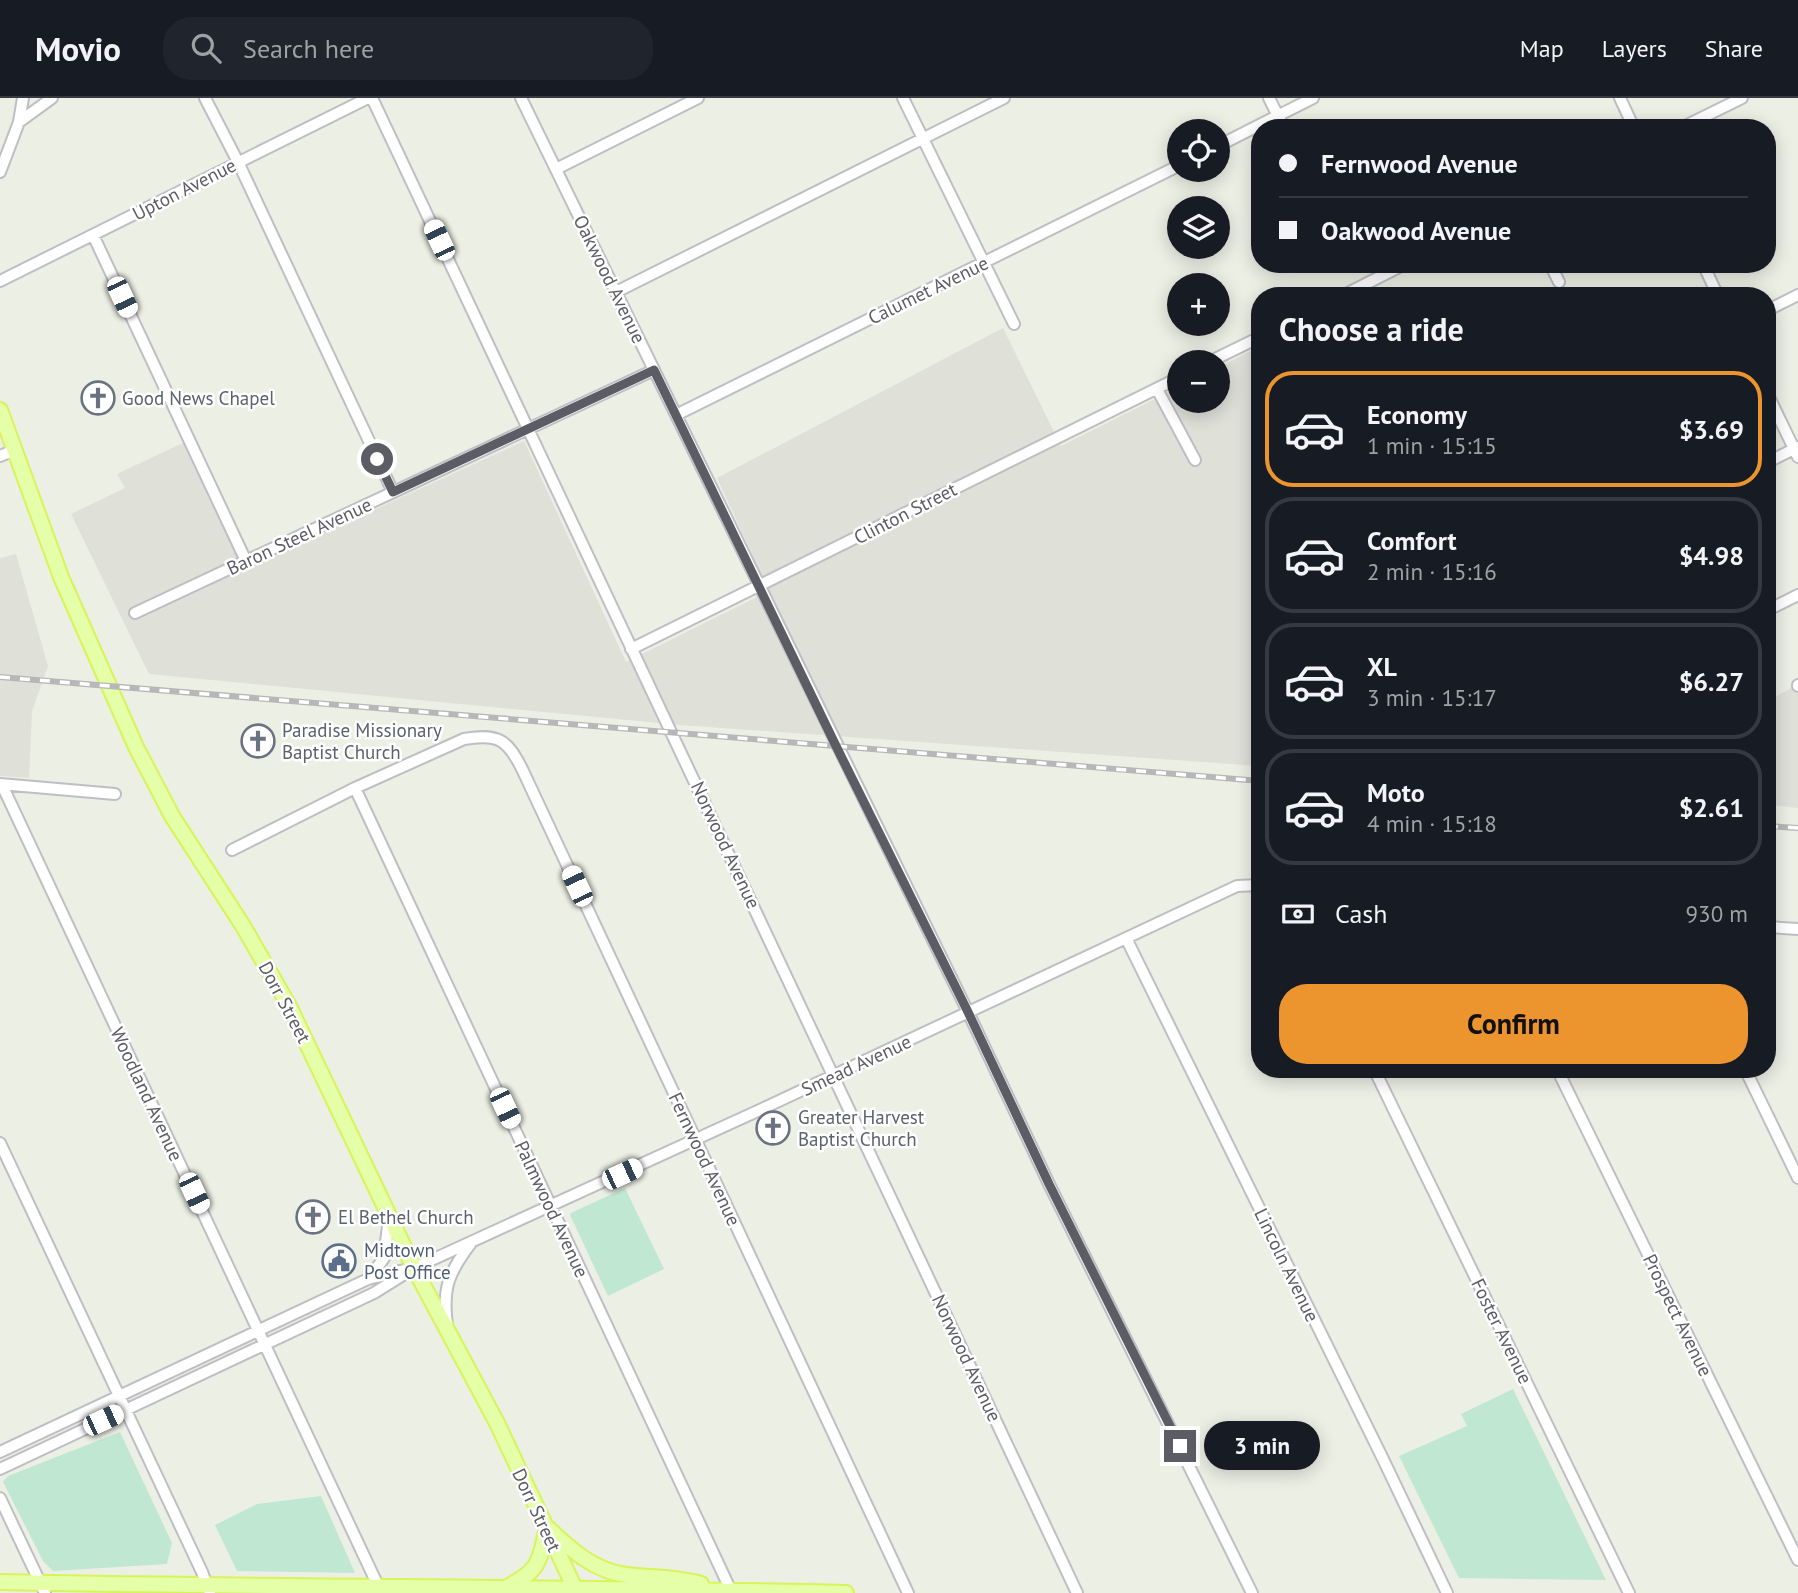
<!DOCTYPE html>
<html lang="en">
<head>
<meta charset="utf-8">
<style>
	body { margin:0; font-family:"PT Sans",sans-serif; background:#20242c; color:#f1f3f6; height:100vh; display:flex; flex-direction:column; font-size:26px; white-space:nowrap }
	* { box-sizing:border-box; margin:0 }
	p { font-size:23px; color:#9ea1a6 }
	.icon { flex:none; width:38px; height:38px; fill:none; stroke:currentColor; stroke-width:2; stroke-linecap:round; stroke-linejoin:round }
	.map { position:relative; flex:1; overflow:hidden }
	.sheet { position:absolute; left:1251px; top:189px; width:525px; height:791px; display:flex; flex-direction:column; background:#171b24; border-radius:28px; box-shadow:0 4px 18px #0003 }
	.sheet>* { flex:none }
	.guide { position:absolute; left:1251px; top:21px; width:525px; height:154px; border-radius:28px; box-shadow:0 4px 18px #0003; display:grid; align-content:center; height:154px; padding:0 28px; background:#171b24 }
	.fabs { position:absolute; left:1167px; top:21px; display:grid; gap:14px }
	.fabs a { display:grid; place-items:center; width:63px; height:63px; border-radius:50%; background:#171b24; box-shadow:0 4px 18px #0003; font-size:35px }
	.end { position:absolute; width:32px; height:32px; margin:-16px; border:9px solid #5c5c65; background:#fff; box-shadow:0 0 0 4px #fff }
	.from { border-radius:50% }
	.bubble { position:absolute; height:49px; border-radius:24px; background:#171b24; box-shadow:0 4px 18px #0003; font-size:23px; font-weight:700; line-height:49px; text-align:center }
	.car { position:absolute; width:21px; height:42px; margin:-21px -10px; border-radius:9px; box-shadow:0 0 5px 2px #0007; background:linear-gradient(#fff 24%,#345 0 40%,#fff 0 76%,#345 0 86%,#fff 0) }
	.guide b { display:flex; align-items:center; gap:24px; height:66px; font-size:26px }
	.guide b+b { border-top:2px solid #363941 }
	.guide i { width:18px; height:18px; background:#f1f3f6 }
	ul { padding:0; list-style:none }
	li { display:flex; align-items:center; gap:21px; height:116px; margin:0 14px 10px; padding:0 14px; border:4px solid #363941; border-radius:28px }
	li div { flex:1 }
	li b { display:block; font-size:26px }
	li em { font-style:normal; font-weight:700 }
	li.on { border-color:#ec942d }
	li>.icon { width:63px; height:63px; stroke-width:1.5 }
	h2 { padding:0 28px; font-size:32px; line-height:84px }
	.pay { display:flex; align-items:center; gap:18px; height:77px; padding:0 28px; font-size:26px }
	.pay p { margin-inline-start:auto }
	.primary-button { display:flex; gap:14px; margin-top:auto; padding:14px 28px }
	.primary-button a { flex:1; height:80px; border-radius:28px; background:#ec942d; color:#111; font-size:28px; font-weight:700; line-height:80px; text-align:center }
	header { display:flex; align-items:center; gap:42px; box-sizing:border-box; height:98px; padding:0 35px; background:#171b24; border-bottom:2px solid #363941 }
	header strong { font-size:33px }
	nav { display:flex; gap:38px; margin-inline-start:auto; font-size:24px }
	.search { width:490px; height:63px; background:#20242c; display:flex; align-items:center; gap:18px; box-sizing:border-box; padding:0 24px; border-radius:28px; color:#9ea1a6; font-size:26px }
	.map>svg:first-child { display:block }
	.industrial { fill:#dfe0d8 }
	.green { fill:#c0e7d2 }
	.lines { fill:none; stroke-linecap:round; stroke-linejoin:round }
	.minor-casing { stroke:#bebec5; stroke-width:14 }
	.major-casing { stroke:#d7f458; stroke-width:18 }
	.minor { stroke:#fff; stroke-width:10 }
	.major { stroke:#e5ffa8; stroke-width:14 }
	.rail-casing { stroke:#b7b7b8; stroke-width:6 }
	.rail { stroke:#fff; stroke-width:3.5; stroke-dasharray:10; stroke-linecap:butt }
	.route { stroke:#5c5c65; stroke-width:9 }
	.labels { text-anchor:middle; dominant-baseline:central; stroke-width:5; stroke-linejoin:round; paint-order:stroke }
	.street-label { font-size:19px; fill:#5c5c65; stroke:#fff }
	.worship-label { font-size:19px; fill:#5b616d; stroke:#fff; text-anchor:start }
	.service-label { font-size:19px; fill:#4e5e75; stroke:#fff; text-anchor:start }
</style>
</head>
<body>
<header>
<strong>Movio</strong>
<div class="search"><svg class="icon" aria-label="search" viewBox="0 0 24 24"><circle cx="10" cy="10" r="6"/><path d="M15 15l6 6"/></svg>Search here</div>
<nav><a>Map</a><a>Layers</a><a>Share</a></nav>
</header>
<div class="map">
<svg width="1798" height="1495" viewBox="0 0 1798 1495">
	<rect width="100%" height="100%" fill="#ecefe4"/>
	<path class="industrial" d="M 1003,230 L 1061,348 L 1179,289 L 1180,303 L 1218,303 L 1218,270 L 1260,248 L 1260,668 L 680,627 L 149,576 L 71,416 L 125,390 L 117,376 L 185,344 L 245,471 L 524,343 L 626,564 L 769,493 L 717,380 Z
		M 16,456 L 48,568 L 32,613 L 29,680 L 0,678 L 0,460 Z
		M 1798,587 L 1798,710 L 1768,707 L 1768,602 Z"/>
	<path class="green" d="M 625,1090 L 664,1171 L 608,1198 L 570,1117 L 571,1115 Z
		M 1513,1291 L 1606,1482 L 1459,1480 L 1399,1358 L 1467,1328 L 1461,1316 Z
		M 120,1334 L 172,1445 L 167,1466 L 53,1473 L 43,1463 L 3,1384 L 8,1378 Z
		M 321,1398 L 355,1475 L 237,1473 L 215,1427 L 257,1406 Z"/>
	<g class="lines">
		<defs>
			<path id="minor" d="M 205,0 L 238,64 L 393,394
				M 372,0 C 606,499 844,996 1077,1495
				M 521,0 L 968,914 L 1049,1086 L 1252,1495
				M 903,0 L 1014,226
				M 1269,0 L 1284,30
				M 1620,0 L 1634,30
				M 19,24 L 23,0
				M 1681,30 L 1742,0
				M 1218,48 L 1313,0
				M 556,71 L 698,0
				M 0,74 L 19,24 L 52,0
				M 93,137 L 246,463
				M 1550,166 L 1559,184
				M 1703,166 L 1718,198
				M 0,183 L 368,0
				M 616,194 L 1004,0
				M 1342,198 L 1405,166
				M 1768,212 L 1798,197
				M 1209,264 L 1260,239
				M 1157,291 L 1195,362
				M 1768,297 L 1798,359
				M 676,317 L 1180,67
				M 0,358 L 15,352
				M 1768,364 L 1798,349
				M 1768,512 L 1798,497
				M 135,515 L 654,272
				M 631,551 L 1180,279
				M 1798,587 L 1798,588
				M 0,686 L 115,696
				M 2,687 L 380,1492
				M 355,690 L 732,1495
				M 232,752 L 355,690 L 464,641 C 499,635 508,642 523,673 L 908,1495
				M 1768,829 L 1798,831
				M 1126,840 L 1383,1361 L 1447,1495
				M 1374,971 L 1629,1495
				M 1557,971 L 1798,1462
				M 1745,971 L 1798,1080
				M 0,1045 L 202,1474 L 210,1495
				M 370,1179 L 384,1160 L 389,1120
				M 447,1227 C 442,1190 449,1174 471,1145
				M 0,1354 L 368,1181 L 404,1172
				M 0,1371 L 374,1195 L 414,1170 L 764,1010 L 1237,788 L 1260,787
				M 0,1400 L 45,1495"/>
			<path id="major" d="M 0,312 L 61,479 L 136,649 L 172,718 L 243,828 L 289,908 L 414,1170 L 497,1325 L 577,1495
				M 548,1430 C 570,1451 594,1473 626,1477 C 652,1480 676,1479 701,1486
				M 0,1484 C 282,1490 564,1488 846,1495
				M 505,1490 C 537,1474 539,1467 546,1433"/>
		</defs>
		<use href="#minor" class="minor-casing"/>
		<use href="#major" class="major-casing"/>
		<use href="#minor" class="minor"/>
		<use href="#major" class="major"/>
		<defs>
			<path id="rail" d="M 0,579 L 1260,683
				M 1768,728 L 1798,730"/>
		</defs>
		<use href="#rail" class="rail-casing"/>
		<use href="#rail" class="rail"/>
	</g>
	<g class="lines">
		<path class="route" d="M 377,361 L 393,394 L 654,272 L 836,648 L 968,914 L 1049,1086 L 1180,1348"/>
	</g>
	<defs>
		<symbol id="church-ring" viewBox="-11 -11 22 22"><circle r="9.5" fill="#fff" stroke="#6b7280" stroke-width="1.5"/><path d="M-1.2-6h2.4v3.5h3.3v2.4h-3.3V6h-2.4V-.1h-3.3v-2.4h3.3Z" fill="#6b7280"/></symbol>
		<symbol id="civic-ring" viewBox="-11 -11 22 22"><circle r="9.5" fill="#fff" stroke="#5c6f8a" stroke-width="1.5"/><path d="M-.6-6.5H3V-4.5H.6V-3L4-1V1h2V6H-6V1h2V-1L-.6-3ZM-1.2 2.5V6h2.4V2.5Z" fill="#5c6f8a"/></symbol>
	</defs>
	<g fill-rule="evenodd">
		<use href="#church-ring" x="79" y="281" width="38" height="38"/>
		<use href="#church-ring" x="239" y="624" width="38" height="38"/>
		<use href="#church-ring" x="754" y="1011" width="38" height="38"/>
		<use href="#church-ring" x="294" y="1100" width="38" height="38"/>
		<use href="#civic-ring" x="320" y="1144" width="38" height="38"/>
	</g>
	<g class="labels">
		<g class="street-label">
			<text transform="translate(184 91) rotate(-27)">Upton Avenue</text>
			<text transform="translate(610 181) rotate(64)">Oakwood Avenue</text>
			<text transform="translate(928 192) rotate(-26)">Calumet Avenue</text>
			<text transform="translate(905 415) rotate(-27)">Clinton Street</text>
			<text transform="translate(299 438) rotate(-25)">Baron Steel Avenue</text>
			<text transform="translate(726 747) rotate(65)">Norwood Avenue</text>
			<text transform="translate(285 904) rotate(62)">Dorr Street</text>
			<text transform="translate(856 967) rotate(-25)">Smead Avenue</text>
			<text transform="translate(147 996) rotate(65)">Woodland Avenue</text>
			<text transform="translate(705 1061) rotate(65)">Fernwood Avenue</text>
			<text transform="translate(552 1111) rotate(65)">Palmwood Avenue</text>
			<text transform="translate(1287 1167) rotate(64)">Lincoln Avenue</text>
			<text transform="translate(1678 1217) rotate(64)">Prospect Avenue</text>
			<text transform="translate(1502 1233) rotate(64)">Foster Avenue</text>
			<text transform="translate(967 1260) rotate(65)">Norwood Avenue</text>
			<text transform="translate(537 1412) rotate(65)">Dorr Street</text>
		</g>
		<g class="worship-label">
			<text x="122" y="300">Good News Chapel</text>
			<text x="282" y="632">Paradise Missionary<tspan x="282" dy="22">Baptist Church</tspan></text>
			<text x="798" y="1019">Greater Harvest<tspan x="798" dy="22">Baptist Church</tspan></text>
			<text x="338" y="1119">El Bethel Church</text>
		</g>
		<g class="service-label">
			<text x="364" y="1152">Midtown<tspan x="364" dy="22">Post Office</tspan></text>
		</g>
	</g>
</svg>
<div class="fabs">
<a><svg class="icon" aria-label="locate" viewBox="0 0 24 24"><circle cx="12" cy="12" r="6"/><path d="M12 2v4M12 18v4M2 12h4M18 12h4"/></svg></a>
<a><svg class="icon" aria-label="layers" viewBox="0 0 24 24"><path d="M12 4l9 5-9 5-9-5zM3 14l9 5 9-5"/></svg></a>
<a>+</a>
<a>−</a>
</div>
<i class="end from" style="left:377px;top:361px"></i>
<i class="end" style="left:1180px;top:1348px"></i>
<div class="bubble" style="left:1204px;top:1323px;width:116px">3 min</div>
<i class="car" style="left:439px;top:142px;rotate:335deg"></i>
<i class="car" style="left:122px;top:199px;rotate:155deg"></i>
<i class="car" style="left:577px;top:788px;rotate:335deg"></i>
<i class="car" style="left:505px;top:1010px;rotate:155deg"></i>
<i class="car" style="left:622px;top:1076px;rotate:65deg"></i>
<i class="car" style="left:194px;top:1095px;rotate:155deg"></i>
<i class="car" style="left:103px;top:1322px;rotate:65deg"></i>
<div class="guide">
<b><i class="from"></i>Fernwood Avenue</b>
<b><i></i>Oakwood Avenue</b>
</div>
<section class="sheet">
<h2>Choose a ride</h2>
<ul>
<li class="on"><svg class="icon" aria-label="car" viewBox="0 0 24 24"><path d="M5 17H2v-5l4-1 3-4h7l3 4 3 1v5h-3M9 17h6M6 11h13"/><circle cx="7" cy="17" r="2"/><circle cx="17" cy="17" r="2"/></svg><div><b>Economy</b><p>1 min · 15:15</p></div><em>$3.69</em></li>
<li><svg class="icon" aria-label="car" viewBox="0 0 24 24"><path d="M5 17H2v-5l4-1 3-4h7l3 4 3 1v5h-3M9 17h6M6 11h13"/><circle cx="7" cy="17" r="2"/><circle cx="17" cy="17" r="2"/></svg><div><b>Comfort</b><p>2 min · 15:16</p></div><em>$4.98</em></li>
<li><svg class="icon" aria-label="car" viewBox="0 0 24 24"><path d="M5 17H2v-5l4-1 3-4h7l3 4 3 1v5h-3M9 17h6M6 11h13"/><circle cx="7" cy="17" r="2"/><circle cx="17" cy="17" r="2"/></svg><div><b>XL</b><p>3 min · 15:17</p></div><em>$6.27</em></li>
<li><svg class="icon" aria-label="car" viewBox="0 0 24 24"><path d="M5 17H2v-5l4-1 3-4h7l3 4 3 1v5h-3M9 17h6M6 11h13"/><circle cx="7" cy="17" r="2"/><circle cx="17" cy="17" r="2"/></svg><div><b>Moto</b><p>4 min · 15:18</p></div><em>$2.61</em></li>
</ul>
<div class="pay"><svg class="icon" aria-label="cash" viewBox="0 0 24 24"><path d="M3 7h18v10H3z"/><circle cx="12" cy="12" r="2"/></svg>Cash<p>930 m</p></div>
<div class="primary-button"><a>Confirm</a></div>
</section>
</div>
</body>
</html>
